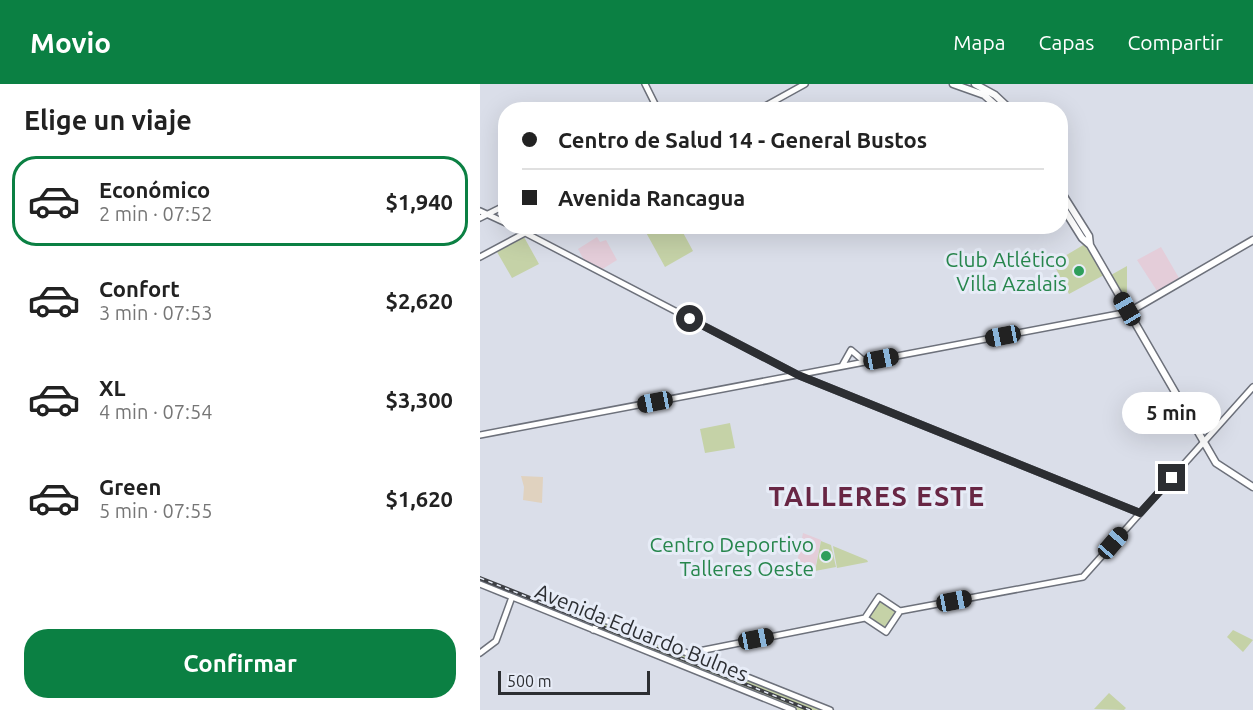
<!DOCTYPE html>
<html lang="es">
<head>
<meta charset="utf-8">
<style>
	body { margin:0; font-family:Ubuntu,sans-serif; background:#f2f2f2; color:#222; height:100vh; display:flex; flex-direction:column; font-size:22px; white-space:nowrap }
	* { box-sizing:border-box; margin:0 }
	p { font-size:20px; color:#767676 }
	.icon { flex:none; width:33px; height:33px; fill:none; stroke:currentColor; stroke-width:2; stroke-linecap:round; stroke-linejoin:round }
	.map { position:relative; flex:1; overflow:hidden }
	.details { display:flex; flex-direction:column; background:#fff; width:480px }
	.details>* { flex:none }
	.hud { position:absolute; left:18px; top:18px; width:570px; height:132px; border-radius:24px; box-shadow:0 6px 24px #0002; display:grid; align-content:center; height:132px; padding:0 24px; background:#fff }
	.scale { position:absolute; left:18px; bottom:15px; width:152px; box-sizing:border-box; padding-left:6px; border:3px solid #2c2e32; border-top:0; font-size:16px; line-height:21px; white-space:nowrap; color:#2c2e32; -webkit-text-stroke:4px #e7ecf7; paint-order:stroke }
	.end { position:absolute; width:27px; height:27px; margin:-14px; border:8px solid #2c2e32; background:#fff; box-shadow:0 0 0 3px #fff }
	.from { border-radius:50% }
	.bubble { position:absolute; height:42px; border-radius:21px; background:#fff; box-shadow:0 6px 24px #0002; font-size:20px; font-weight:700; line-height:42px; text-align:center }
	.car { position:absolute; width:18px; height:36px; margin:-18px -9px; border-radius:8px; box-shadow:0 0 4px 2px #0007; background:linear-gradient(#222 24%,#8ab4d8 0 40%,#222 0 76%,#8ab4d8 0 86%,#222 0) }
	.hud b { display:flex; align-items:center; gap:21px; height:57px; font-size:22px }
	.hud b+b { border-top:2px solid #e0e0e0 }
	.hud i { width:15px; height:15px; background:#222 }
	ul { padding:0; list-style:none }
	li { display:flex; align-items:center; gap:18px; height:90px; margin:0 12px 9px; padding:0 12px; border:3px solid transparent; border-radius:24px }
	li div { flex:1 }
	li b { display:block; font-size:22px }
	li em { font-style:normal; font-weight:700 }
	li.current { border-color:#0b8043 }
	li>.icon { width:54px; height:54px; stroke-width:1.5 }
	h2 { padding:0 24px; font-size:27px; line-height:72px }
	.button { display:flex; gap:12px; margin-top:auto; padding:12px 24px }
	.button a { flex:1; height:69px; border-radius:24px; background:#0b8043; color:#fff; font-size:24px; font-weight:700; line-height:69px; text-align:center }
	header { display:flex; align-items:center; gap:36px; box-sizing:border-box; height:84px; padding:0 30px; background:#0b8043; color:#fff }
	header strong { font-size:28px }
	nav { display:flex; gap:33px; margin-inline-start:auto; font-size:21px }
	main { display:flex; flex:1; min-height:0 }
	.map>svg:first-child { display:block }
	.education { fill:#e4cdd9 }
	.medical { fill:#e0d2bf }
	.green { fill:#c5d2a7 }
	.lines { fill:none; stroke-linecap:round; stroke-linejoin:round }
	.secondary-casing { stroke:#6d717b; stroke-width:8 }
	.primary-casing { stroke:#6d717b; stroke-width:9 }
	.secondary { stroke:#fff; stroke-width:5 }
	.primary { stroke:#fff; stroke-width:6 }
	.rail-casing { stroke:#3e4045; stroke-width:4 }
	.rail { stroke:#e7ecf7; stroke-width:1.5; stroke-dasharray:4.5; stroke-linecap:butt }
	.route { stroke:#2c2e32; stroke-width:8 }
	.leisure-dot { fill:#2e9e5b; stroke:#e7ecf7; stroke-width:2 }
	.labels { text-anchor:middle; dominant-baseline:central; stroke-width:6; stroke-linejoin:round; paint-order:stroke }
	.leisure-label { font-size:21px; fill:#27864d; stroke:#e7ecf7; text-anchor:end }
	.street-label { font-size:21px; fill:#2c2e32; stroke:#e7ecf7 }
	.district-label { font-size:27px; font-weight:bold; letter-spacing:1.5px; fill:#682644; stroke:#e7ecf7 }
</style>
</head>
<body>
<header>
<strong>Movio</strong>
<nav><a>Mapa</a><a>Capas</a><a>Compartir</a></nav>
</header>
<main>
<section class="details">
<h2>Elige un viaje</h2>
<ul>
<li class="current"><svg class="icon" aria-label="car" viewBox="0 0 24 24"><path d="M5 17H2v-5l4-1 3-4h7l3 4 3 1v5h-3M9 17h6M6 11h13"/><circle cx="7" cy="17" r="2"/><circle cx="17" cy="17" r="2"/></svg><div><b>Económico</b><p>2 min · 07:52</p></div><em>$1,940</em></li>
<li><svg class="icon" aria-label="car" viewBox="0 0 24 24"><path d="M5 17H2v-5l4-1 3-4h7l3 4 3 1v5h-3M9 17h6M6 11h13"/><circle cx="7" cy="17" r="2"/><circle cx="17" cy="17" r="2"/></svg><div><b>Confort</b><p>3 min · 07:53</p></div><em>$2,620</em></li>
<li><svg class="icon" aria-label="car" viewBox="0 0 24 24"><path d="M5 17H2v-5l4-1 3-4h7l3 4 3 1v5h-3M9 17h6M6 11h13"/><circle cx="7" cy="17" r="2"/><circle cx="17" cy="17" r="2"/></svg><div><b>XL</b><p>4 min · 07:54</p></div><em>$3,300</em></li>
<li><svg class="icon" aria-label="car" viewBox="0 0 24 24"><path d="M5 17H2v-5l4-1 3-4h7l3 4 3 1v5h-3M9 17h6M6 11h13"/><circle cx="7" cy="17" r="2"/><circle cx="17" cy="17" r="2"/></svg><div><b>Green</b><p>5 min · 07:55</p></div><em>$1,620</em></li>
</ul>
<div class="button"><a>Confirmar</a></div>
</section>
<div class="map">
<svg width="773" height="626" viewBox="0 0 773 626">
	<rect width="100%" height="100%" fill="#dadee9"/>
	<path class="education" d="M 117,153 L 120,158 L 126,156 L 137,176 L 121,186 L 105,178 L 98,165 Z
		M 681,163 L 699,194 L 677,207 L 657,176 Z
		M 323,449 L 341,456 L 334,489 L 314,493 Z"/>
	<path class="medical" d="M 41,392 L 63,393 L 62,419 L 43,416 L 44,403 Z"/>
	<path class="green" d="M 163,143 L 200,143 L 213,167 L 185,183 Z
		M 44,153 L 59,180 L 32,194 L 17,168 Z
		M 605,160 L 624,191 L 589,210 L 573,179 Z
		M 647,182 L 647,218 L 631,191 Z
		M 250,339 L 255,364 L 225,369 L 220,345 Z
		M 341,457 L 351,461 L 356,483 L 335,487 Z
		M 353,462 L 387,476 L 388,478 L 357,484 Z
		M 400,516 L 417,528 L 405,545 L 388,533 Z
		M 121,537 L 343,626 L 317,626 L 118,545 Z
		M 753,546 L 773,556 L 763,568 L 747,553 Z
		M 629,609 L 646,624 L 644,626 L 614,625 Z"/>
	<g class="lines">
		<defs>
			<path id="secondary" d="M 165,0 L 178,26
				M 278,26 L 325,0
				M 0,127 L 26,139
				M 0,134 L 26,121
				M 32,142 L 318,291 L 660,429
				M 0,173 L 58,142
				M 362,282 L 371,266 L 385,278
				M 0,351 L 649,228
				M 0,500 L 313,626
				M 385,534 L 399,513 L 420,527 L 603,493 L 773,303
				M 113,546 L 122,535 L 350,626
				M 0,569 L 16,557 L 32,513
				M 209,569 L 385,534 L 406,548 L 420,527"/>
			<path id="primary" d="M 473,0 L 504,11 L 521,26
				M 495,0 L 515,11 L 531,26
				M 580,106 L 609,152 L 610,161
				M 580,119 L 602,154 L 610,161 L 736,379 L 773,403
				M 649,228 L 773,156"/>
		</defs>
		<use href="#secondary" class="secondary-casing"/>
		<use href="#primary" class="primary-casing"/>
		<use href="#secondary" class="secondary"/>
		<use href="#primary" class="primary"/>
		<defs>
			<path id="rail" d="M 0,494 L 330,626"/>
		</defs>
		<use href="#rail" class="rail-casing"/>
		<use href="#rail" class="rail"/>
	</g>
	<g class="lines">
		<path class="route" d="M 210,235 L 318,291 L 660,429 L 692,394"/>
	</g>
	<g class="leisure-dot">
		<circle cx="599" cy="187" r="6"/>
		<circle cx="346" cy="472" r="6"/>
	</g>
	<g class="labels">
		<g class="leisure-label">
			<text x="587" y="175">Club Atlético<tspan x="587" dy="24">Villa Azalais</tspan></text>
			<text x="334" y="460">Centro Deportivo<tspan x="334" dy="24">Talleres Oeste</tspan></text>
		</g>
		<g class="street-label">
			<text transform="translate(162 548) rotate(22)">Avenida Eduardo Bulnes</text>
		</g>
		<g class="district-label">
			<text x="397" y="412">TALLERES ESTE</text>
		</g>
	</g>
</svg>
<div class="scale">500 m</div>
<i class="end from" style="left:210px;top:235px"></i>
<i class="end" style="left:692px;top:394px"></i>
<div class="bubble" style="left:642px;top:308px;width:99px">5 min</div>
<i class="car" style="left:647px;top:225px;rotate:330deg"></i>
<i class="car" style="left:523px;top:252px;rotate:259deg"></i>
<i class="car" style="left:401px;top:275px;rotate:79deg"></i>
<i class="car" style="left:175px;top:318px;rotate:259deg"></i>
<i class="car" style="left:633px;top:459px;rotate:41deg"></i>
<i class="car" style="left:474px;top:517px;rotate:79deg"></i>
<i class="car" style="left:276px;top:555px;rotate:79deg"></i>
<div class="hud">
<b><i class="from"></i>Centro de Salud 14 - General Bustos</b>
<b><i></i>Avenida Rancagua</b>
</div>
</div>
</main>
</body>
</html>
